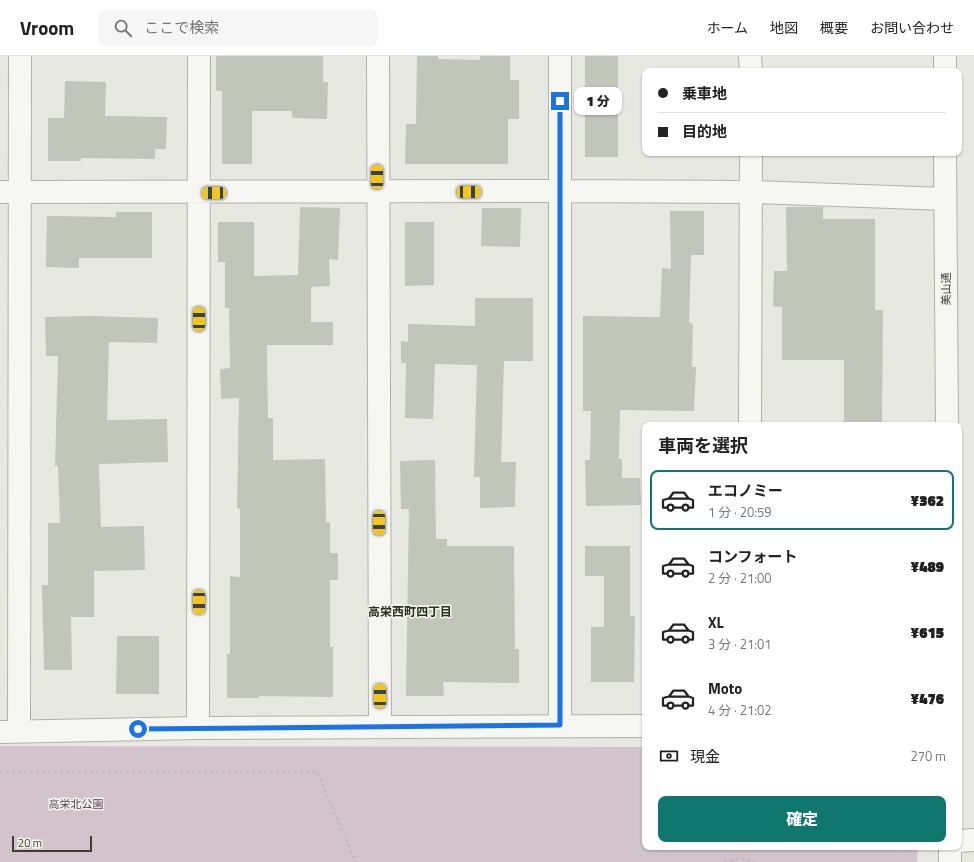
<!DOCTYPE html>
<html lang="ja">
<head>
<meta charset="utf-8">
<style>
	body { margin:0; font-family:"Titillium Web","Noto Sans JP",sans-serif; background:#f6f6f6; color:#222; height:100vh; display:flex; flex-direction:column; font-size:15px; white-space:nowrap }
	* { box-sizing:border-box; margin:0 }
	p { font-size:13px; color:#767676 }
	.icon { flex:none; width:22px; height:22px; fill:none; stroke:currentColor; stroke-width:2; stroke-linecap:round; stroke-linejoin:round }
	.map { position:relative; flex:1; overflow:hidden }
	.details { position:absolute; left:642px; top:366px; width:320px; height:428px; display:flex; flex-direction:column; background:#fff; border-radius:8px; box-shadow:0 1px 3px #0004 }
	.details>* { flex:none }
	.banner { position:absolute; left:642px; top:12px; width:320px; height:88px; border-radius:8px; box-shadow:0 1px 3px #0004; display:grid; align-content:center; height:88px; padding:0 16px; background:#fff }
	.scale { position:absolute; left:12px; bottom:10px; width:80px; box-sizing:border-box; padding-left:4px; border:2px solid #3a3f2b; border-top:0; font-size:11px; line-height:14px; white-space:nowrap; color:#3a3f2b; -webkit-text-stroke:3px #f5f6f0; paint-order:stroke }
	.end { position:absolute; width:18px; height:18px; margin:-9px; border:5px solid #1a73e8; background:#fff; box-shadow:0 0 0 2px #fff }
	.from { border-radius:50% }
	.bubble { position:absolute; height:28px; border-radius:8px; background:#fff; box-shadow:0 1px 3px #0004; font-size:13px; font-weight:800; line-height:28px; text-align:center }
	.car { position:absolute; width:12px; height:24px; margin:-12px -6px; border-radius:5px; box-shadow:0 0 3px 1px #0007; background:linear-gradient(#f5c518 24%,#345 0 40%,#f5c518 0 76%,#345 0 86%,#f5c518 0) }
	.banner b { display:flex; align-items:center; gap:14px; height:38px; font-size:15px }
	.banner b+b { border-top:1px solid #e0e0e0 }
	.banner i { width:10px; height:10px; background:#222 }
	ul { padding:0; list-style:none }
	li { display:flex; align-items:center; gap:12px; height:60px; margin:0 8px 6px; padding:0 8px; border:2px solid transparent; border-radius:8px }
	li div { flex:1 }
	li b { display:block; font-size:15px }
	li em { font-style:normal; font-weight:800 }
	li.current { border-color:#0f766e }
	li>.icon { width:36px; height:36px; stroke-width:1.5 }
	h2 { padding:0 16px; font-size:18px; line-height:48px }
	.pay { display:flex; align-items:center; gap:10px; height:44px; padding:0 16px; font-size:15px }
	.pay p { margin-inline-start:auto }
	.button { display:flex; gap:8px; margin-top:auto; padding:8px 16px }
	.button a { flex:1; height:46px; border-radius:8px; background:#0f766e; color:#fff; font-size:16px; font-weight:800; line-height:46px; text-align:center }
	header { display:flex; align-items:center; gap:24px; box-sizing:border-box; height:56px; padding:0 20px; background:#fff; border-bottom:1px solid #e0e0e0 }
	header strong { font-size:19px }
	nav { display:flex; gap:22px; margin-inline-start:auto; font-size:14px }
	.search { width:280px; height:36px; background:#f6f6f6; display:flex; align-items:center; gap:10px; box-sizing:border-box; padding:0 14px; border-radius:8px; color:#767676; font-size:15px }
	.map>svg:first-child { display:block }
	.green { fill:#d2c3cd }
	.building { fill:#c2c5b9 }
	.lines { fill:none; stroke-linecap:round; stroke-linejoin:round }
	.minor-casing { stroke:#b0b2a7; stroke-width:24 }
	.tertiary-casing { stroke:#b0b2a7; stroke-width:24 }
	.path { stroke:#bec0b7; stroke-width:2.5; stroke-dasharray:3 3; stroke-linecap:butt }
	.minor { stroke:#f6f7f3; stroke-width:22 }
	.tertiary { stroke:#f6f7f3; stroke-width:22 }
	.route { stroke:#1a73e8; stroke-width:5 }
	.labels { text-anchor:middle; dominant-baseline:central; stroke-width:3; stroke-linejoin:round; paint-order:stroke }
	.street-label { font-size:11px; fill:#3a3f2b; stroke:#f5f6f0 }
	.park-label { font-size:11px; fill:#59394c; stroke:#f5f6f0 }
	.neighbourhood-label { font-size:12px; font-weight:bold; fill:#2b301d; stroke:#f5f6f0 }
</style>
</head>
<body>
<header>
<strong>Vroom</strong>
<div class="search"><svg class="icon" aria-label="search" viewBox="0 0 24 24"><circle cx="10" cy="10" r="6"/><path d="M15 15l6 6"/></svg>ここで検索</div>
<nav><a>ホーム</a><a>地図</a><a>概要</a><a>お問い合わせ</a></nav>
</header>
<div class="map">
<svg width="974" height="806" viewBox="0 0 974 806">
	<rect width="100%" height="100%" fill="#e7e8e1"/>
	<path class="green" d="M 0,690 L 645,691 L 645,791 L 918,791 L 917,806 L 0,806 Z"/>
	<path class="building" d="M 216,0 L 323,0 L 323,26 L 328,26 L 327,63 L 292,62 L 292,55 L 252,55 L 252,108 L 222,108 L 222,35 L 216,35 Z
		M 417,0 L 438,0 L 438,3 L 480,4 L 480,0 L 510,0 L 510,24 L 519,24 L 519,63 L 508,63 L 508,108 L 405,108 L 406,68 L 416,68 Z
		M 585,0 L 618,0 L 618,101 L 585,101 Z
		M 65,25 L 106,26 L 105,60 L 167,61 L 166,93 L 155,93 L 155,103 L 81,102 L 81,105 L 48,105 L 48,62 L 64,62 Z
		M 300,151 L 340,152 L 338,204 L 329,203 L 330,230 L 311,231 L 311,266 L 333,266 L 333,289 L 267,289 L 268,362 L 273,362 L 273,404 L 325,403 L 326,466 L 330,466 L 330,497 L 338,497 L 338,524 L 330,524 L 330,591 L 333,591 L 333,641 L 259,640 L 259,642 L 227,642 L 227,598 L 230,598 L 230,520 L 240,521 L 240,453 L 237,452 L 239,342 L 221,343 L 220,313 L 230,312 L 229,252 L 225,252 L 225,206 L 218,206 L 218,166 L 254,166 L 254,220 L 298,219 Z
		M 786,151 L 823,151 L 823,163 L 875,163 L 875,254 L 883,254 L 882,369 L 844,369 L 844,304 L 782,304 L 782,251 L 773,250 L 774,215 L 787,215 Z
		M 482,152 L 521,152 L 520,191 L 481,190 Z
		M 670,155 L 704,155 L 704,199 L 691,199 L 689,265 L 693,269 L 692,311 L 696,311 L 694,355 L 620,354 L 619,403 L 622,403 L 622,422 L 640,422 L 641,449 L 586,450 L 585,404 L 590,404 L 591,355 L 583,355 L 583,260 L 660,261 L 662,212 L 671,213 Z
		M 116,156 L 152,156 L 152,202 L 79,202 L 79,212 L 46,211 L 47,160 L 116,161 Z
		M 405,166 L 434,166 L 434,229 L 405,230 Z
		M 475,242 L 533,242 L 533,305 L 504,305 L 501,406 L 516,406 L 515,451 L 514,451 L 480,452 L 480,421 L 474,421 L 477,309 L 435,308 L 433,363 L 405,362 L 406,307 L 401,307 L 401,285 L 408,286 L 408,268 L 475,270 Z
		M 90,260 L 158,262 L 157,287 L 109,286 L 107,364 L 167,363 L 168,406 L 99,408 L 101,471 L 144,470 L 145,514 L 94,515 L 94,561 L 71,561 L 72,614 L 44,614 L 42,529 L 48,529 L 48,467 L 60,467 L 58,410 L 55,410 L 58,300 L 46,300 L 45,261 Z
		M 435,404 L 436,483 L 447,483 L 447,490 L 514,490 L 515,593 L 519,593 L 519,627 L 443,626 L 444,640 L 406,640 L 409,453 L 401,453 L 400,405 Z
		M 585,490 L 630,490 L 630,560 L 635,560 L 634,626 L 591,626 L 591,571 L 604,571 L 604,520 L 585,520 Z
		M 117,580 L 159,580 L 159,638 L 116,638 Z"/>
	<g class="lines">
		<defs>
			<path id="minor" d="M 378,0 L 380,671
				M 750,0 L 751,15
				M 0,136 L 560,135 L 752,136 L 945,143
				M 750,369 L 751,97
				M 560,669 L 560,0
				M 198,672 L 199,0
				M 19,675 L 20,0
				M 0,676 L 198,672 L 645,670
				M 959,785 L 974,784"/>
			<path id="tertiary" d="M 945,0 L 945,15
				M 945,97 L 947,369
				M 950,791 L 950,806"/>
		</defs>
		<use href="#minor" class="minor-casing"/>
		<use href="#tertiary" class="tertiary-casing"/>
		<path class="path" d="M 0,716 L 317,716 L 356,806
			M 724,806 L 740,802 L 755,806"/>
		<use href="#minor" class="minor"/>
		<use href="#tertiary" class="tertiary"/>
	</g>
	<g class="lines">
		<path class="route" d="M 138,673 L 560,669 L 560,45"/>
	</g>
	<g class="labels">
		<g class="street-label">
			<text transform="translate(946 233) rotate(-90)">美山通</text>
		</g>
		<g class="park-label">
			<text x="76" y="748">高栄北公園</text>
		</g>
		<g class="neighbourhood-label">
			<text x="410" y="555">高栄西町四丁目</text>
		</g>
	</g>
</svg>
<div class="scale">20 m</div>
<i class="end from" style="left:138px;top:673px"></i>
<i class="end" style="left:560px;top:45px"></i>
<div class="bubble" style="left:574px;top:31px;width:48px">1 分</div>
<i class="car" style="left:377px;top:121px;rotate:0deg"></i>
<i class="car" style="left:469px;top:136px;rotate:90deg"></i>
<i class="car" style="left:214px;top:137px;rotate:270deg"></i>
<i class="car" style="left:199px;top:263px;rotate:0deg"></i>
<i class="car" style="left:379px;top:467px;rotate:180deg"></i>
<i class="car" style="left:199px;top:546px;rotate:180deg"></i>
<i class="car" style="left:380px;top:640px;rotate:0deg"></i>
<div class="banner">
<b><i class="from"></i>乗車地</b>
<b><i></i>目的地</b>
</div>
<section class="details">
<h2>車両を選択</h2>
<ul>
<li class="current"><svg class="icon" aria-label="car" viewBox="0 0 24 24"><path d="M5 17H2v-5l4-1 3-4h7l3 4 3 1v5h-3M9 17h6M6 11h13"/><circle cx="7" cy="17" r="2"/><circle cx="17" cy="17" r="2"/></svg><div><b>エコノミー</b><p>1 分 · 20:59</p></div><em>¥362</em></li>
<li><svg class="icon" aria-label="car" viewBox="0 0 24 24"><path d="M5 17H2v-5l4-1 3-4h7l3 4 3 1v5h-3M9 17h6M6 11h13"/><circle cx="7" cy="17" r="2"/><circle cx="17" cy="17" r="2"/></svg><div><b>コンフォート</b><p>2 分 · 21:00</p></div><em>¥489</em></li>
<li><svg class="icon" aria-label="car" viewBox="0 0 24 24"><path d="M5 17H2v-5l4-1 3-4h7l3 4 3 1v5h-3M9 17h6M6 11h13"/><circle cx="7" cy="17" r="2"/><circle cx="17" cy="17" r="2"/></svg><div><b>XL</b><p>3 分 · 21:01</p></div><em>¥615</em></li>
<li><svg class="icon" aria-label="car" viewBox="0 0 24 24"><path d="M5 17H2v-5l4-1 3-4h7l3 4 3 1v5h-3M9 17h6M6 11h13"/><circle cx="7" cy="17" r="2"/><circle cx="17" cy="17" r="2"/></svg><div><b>Moto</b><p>4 分 · 21:02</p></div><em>¥476</em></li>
</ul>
<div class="pay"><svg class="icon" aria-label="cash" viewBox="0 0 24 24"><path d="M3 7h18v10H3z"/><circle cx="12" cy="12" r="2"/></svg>現金<p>270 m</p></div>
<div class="button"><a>確定</a></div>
</section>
</div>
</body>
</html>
